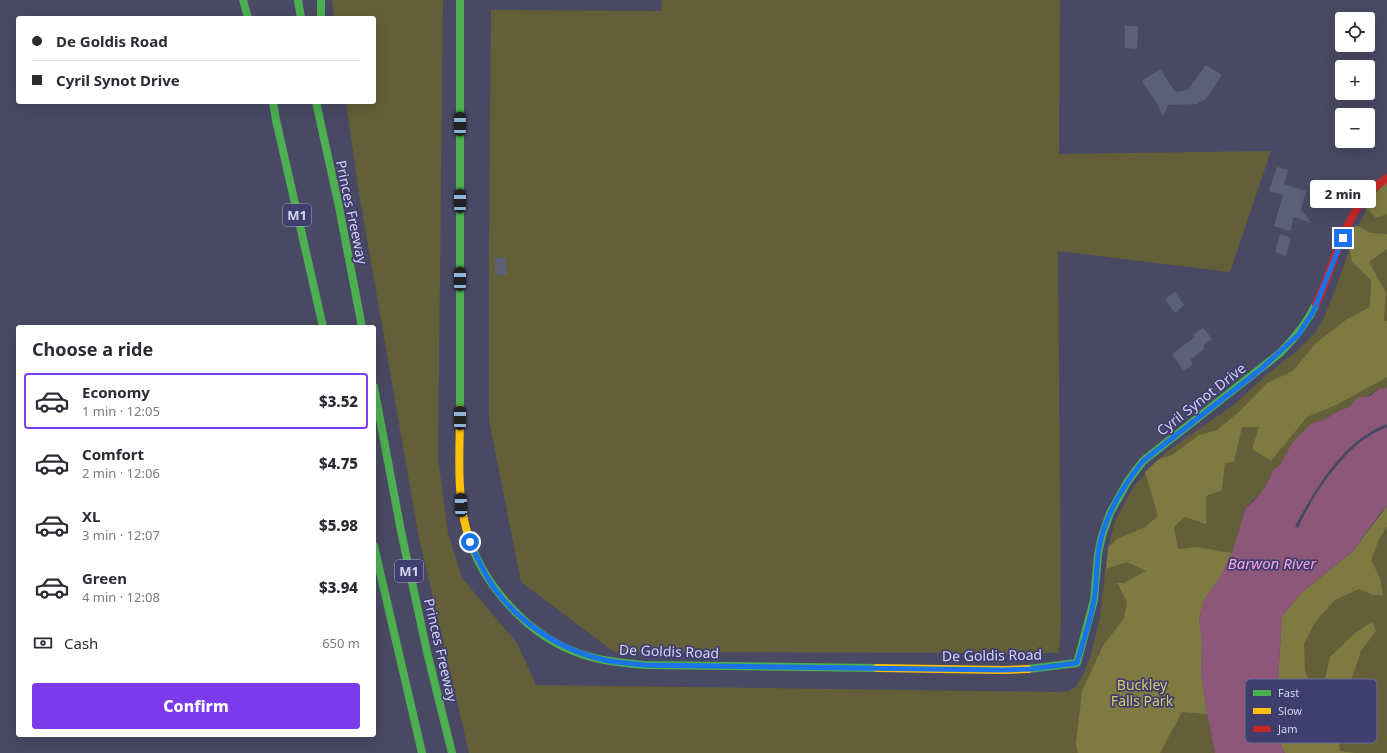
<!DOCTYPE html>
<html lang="en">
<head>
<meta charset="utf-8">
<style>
	body { margin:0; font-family:"Noto Sans",sans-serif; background:#f2f2f3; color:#2b2b33; height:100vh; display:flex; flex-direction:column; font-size:15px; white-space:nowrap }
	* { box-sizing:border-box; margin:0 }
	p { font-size:13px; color:#7c7c81 }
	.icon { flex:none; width:22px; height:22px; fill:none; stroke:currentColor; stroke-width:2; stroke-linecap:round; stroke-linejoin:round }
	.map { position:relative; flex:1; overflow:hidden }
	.drawer { position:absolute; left:16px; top:325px; width:360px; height:412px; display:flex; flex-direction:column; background:#fff; border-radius:4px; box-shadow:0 4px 16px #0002 }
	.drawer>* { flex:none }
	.top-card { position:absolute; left:16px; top:16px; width:360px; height:88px; border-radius:4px; box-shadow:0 4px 16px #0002; display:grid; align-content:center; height:88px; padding:0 16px; background:#fff }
	.controls { position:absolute; left:1335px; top:12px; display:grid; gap:8px }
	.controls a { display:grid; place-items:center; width:40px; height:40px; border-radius:4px; background:#fff; box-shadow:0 4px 16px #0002; font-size:20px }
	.end { position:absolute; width:18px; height:18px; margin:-9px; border:5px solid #1a73e8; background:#fff; box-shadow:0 0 0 2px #fff }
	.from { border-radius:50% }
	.bubble { position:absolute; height:28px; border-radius:4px; background:#fff; box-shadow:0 4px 16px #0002; font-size:13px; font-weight:800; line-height:28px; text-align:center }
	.car { position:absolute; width:12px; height:24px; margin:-12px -6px; border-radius:5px; box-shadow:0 0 3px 1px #0007; background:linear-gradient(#222 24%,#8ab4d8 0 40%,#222 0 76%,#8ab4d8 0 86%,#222 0) }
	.top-card b { display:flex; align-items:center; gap:14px; height:38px; font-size:15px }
	.top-card b+b { border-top:1px solid #e1e1e2 }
	.top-card i { width:10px; height:10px; background:#2b2b33 }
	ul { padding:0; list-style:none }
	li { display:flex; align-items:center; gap:12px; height:56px; margin:0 8px 6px; padding:0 8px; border:2px solid transparent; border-radius:4px }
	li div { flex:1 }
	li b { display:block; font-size:15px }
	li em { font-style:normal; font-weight:800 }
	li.current { border-color:#7c3aed }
	li>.icon { width:36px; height:36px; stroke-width:1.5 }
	h2 { padding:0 16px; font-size:18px; line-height:48px }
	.pay { display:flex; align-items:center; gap:10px; height:44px; padding:0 16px; font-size:15px }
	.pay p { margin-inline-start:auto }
	.action { display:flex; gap:8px; margin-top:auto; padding:8px 16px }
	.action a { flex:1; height:46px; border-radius:4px; background:#7c3aed; color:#fff; font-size:16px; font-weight:800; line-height:46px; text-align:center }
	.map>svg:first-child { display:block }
	.green { fill:#635f38 }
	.forest { fill:#7f7942 }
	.water { fill:#8c5779 }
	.building { fill:#5c6177 }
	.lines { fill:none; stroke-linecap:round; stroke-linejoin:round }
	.fast { stroke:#4caf50; stroke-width:8 }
	.slow { stroke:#ffc107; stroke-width:8 }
	.jam { stroke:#c62828; stroke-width:8 }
	.route { stroke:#1a73e8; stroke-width:5 }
	.labels { text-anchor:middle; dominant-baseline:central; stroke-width:3.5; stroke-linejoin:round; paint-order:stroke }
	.shield { fill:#403e6f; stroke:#a7a7cb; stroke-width:1 }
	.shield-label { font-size:13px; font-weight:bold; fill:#d3d4f2 }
	.street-label { font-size:14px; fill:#d3d4f2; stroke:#403e6f }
	.park-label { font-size:14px; fill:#d5cb6a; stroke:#403e6f }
	.water-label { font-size:15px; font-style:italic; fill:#fba5d9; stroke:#403e6f }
	.key { fill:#403e6f; stroke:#6c6b96; stroke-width:1 }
	.key-label { font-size:11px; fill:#d3d4f2 }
</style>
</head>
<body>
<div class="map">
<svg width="1387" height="753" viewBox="0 0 1387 753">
	<rect width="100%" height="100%" fill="#4a4964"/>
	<path class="green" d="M 332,0 L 443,0 L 438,458 L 448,533 L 462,578 L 517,643 L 536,685 L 1059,692 L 1069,691 L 1076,686 L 1083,675 L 1091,655 L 1100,616 L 1108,548 L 1115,521 L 1133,488 L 1153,464 L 1169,450 L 1235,404 L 1265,376 L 1298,350 L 1315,333 L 1323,320 L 1338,282 L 1353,238 L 1367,208 L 1387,186 L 1387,388 L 1379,389 L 1350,407 L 1340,410 L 1322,421 L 1280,465 L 1273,470 L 1266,486 L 1260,494 L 1246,507 L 1232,553 L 1219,579 L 1204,600 L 1199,619 L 1202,643 L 1201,672 L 1207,714 L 1215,753 L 469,753 L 418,533 L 358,187 L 346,102 L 374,102 L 374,18 L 334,18 Z
		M 662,0 L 1060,0 L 1059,154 L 1271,151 L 1230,272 L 1058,251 L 1061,624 L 1059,653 L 614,652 L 521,582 L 489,420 L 489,248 L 491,10 L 661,11 Z
		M 1387,506 L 1387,753 L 1285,753 L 1274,718 L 1278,680 L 1352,552 Z"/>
	<path class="forest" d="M 1387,183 L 1387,214 L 1376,218 L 1364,206 L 1382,186 Z
		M 1356,225 L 1370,233 L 1387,234 L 1387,249 L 1369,262 L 1386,293 L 1384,321 L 1387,321 L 1387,377 L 1338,404 L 1307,417 L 1271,461 L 1252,449 L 1259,427 L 1242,427 L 1234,462 L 1225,463 L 1222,490 L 1206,496 L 1206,524 L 1184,517 L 1174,527 L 1178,549 L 1197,547 L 1232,553 L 1219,579 L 1204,600 L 1199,619 L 1202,643 L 1201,672 L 1207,714 L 1182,712 L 1160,753 L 1078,753 L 1076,743 L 1082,691 L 1103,646 L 1124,618 L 1127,602 L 1117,583 L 1124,583 L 1146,571 L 1127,562 L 1106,569 L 1108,548 L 1117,539 L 1145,527 L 1158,516 L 1145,472 L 1159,459 L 1172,455 L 1199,435 L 1217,430 L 1240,411 L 1267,383 L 1293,371 L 1316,343 L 1347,319 L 1370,307 L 1371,280 L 1352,262 L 1348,241 Z
		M 1387,506 L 1387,526 L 1379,539 L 1371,560 L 1380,578 L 1383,595 L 1373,595 L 1359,589 L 1335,600 L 1316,621 L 1304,644 L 1305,670 L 1315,704 L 1322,691 L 1330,657 L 1355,633 L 1372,622 L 1376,631 L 1361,651 L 1349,687 L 1336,715 L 1340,751 L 1356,753 L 1285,753 L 1281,745 L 1274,718 L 1278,680 L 1282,616 L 1302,592 L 1352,552 Z"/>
	<path class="water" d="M 1387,388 L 1387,424 C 1343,440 1316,488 1295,526 L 1298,528 C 1315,491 1347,442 1387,427 L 1387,506 L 1381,512 L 1352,552 L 1302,592 L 1282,616 L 1278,680 L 1274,718 L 1281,745 L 1285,753 L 1215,753 L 1207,714 L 1201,672 L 1202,643 L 1199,619 L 1204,600 L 1219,579 L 1232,553 L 1246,507 L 1253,502 L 1266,486 L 1273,470 L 1280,465 L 1292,443 L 1312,423 L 1322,421 L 1340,410 L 1350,407 L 1357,398 L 1370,396 L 1379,389 Z"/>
	<path class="building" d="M 1125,26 L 1138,26 L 1137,49 L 1125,48 Z
		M 1206,65 L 1222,75 L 1205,100 L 1199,102 L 1197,104 L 1168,105 L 1163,117 L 1157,103 L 1142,81 L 1160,69 L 1175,92 L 1188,90 Z
		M 1277,167 L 1288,170 L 1284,184 L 1306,191 L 1301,210 L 1312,223 L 1294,217 L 1290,231 L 1274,226 L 1283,195 L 1269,191 Z
		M 1280,234 L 1291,238 L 1286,256 L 1275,252 Z
		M 495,258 L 506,258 L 507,275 L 495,275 Z
		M 1175,292 L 1184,305 L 1175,313 L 1165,299 Z
		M 1203,328 L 1212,339 L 1203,346 L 1205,348 L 1190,360 L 1193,364 L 1184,371 L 1172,354 L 1195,337 L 1193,335 Z"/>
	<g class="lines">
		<path class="fast" d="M 243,0 L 248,18
			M 298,0 L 301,18
			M 321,0 L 321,18
			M 460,0 L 460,409
			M 273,102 L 276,120 L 323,327
			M 316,102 L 339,207 L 362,327
			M 374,387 L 401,531 L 427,652 L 452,753
			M 467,532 C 482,585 529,637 581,654 C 601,661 623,663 644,665 L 877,668
			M 374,546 L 422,753
			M 1028,669 L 1077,663 L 1094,600 L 1098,554 L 1102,536 L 1110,513 L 1128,481 L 1143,461 L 1280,353 C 1295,338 1307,323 1316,304"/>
		<path class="slow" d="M 460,409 C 460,450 456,493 467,532
			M 877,668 L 1003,670 L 1028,669"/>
		<path class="jam" d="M 1316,304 C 1334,267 1342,219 1373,189 C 1377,185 1382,182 1387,178"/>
	</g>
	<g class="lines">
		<path class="route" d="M 470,542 C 479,562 488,582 502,598 C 527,628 566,652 605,660 C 617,663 631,663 644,665 L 1002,670 L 1030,669 L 1077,663 C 1083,642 1090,622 1094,600 C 1097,583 1096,565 1099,548 C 1105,515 1122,487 1143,461 L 1261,369 L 1298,335 L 1313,312 L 1343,238"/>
	</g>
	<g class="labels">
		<g class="shield">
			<rect x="283" y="204" width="28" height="22" rx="3"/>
			<rect x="395" y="560" width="28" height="22" rx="3"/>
		</g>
		<g class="shield-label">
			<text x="297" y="215">M1</text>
			<text x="409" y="571">M1</text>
		</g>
		<g class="street-label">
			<text transform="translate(352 212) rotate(78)">Princes Freeway</text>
			<text transform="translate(1201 399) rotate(-38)">Cyril Synot Drive</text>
			<text transform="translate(441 650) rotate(77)">Princes Freeway</text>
			<text transform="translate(669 651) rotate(2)">De Goldis Road</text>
			<text transform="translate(992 655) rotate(-1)">De Goldis Road</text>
		</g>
		<g class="park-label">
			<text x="1142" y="684">Buckley<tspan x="1142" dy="16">Falls Park</tspan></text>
		</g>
		<g class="water-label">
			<text x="1272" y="563">Barwon River</text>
		</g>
	</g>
	<rect x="1245" y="679" width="132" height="64" rx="6" class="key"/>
	<rect x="1253" y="690" width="18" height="6" fill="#4caf50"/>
	<rect x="1253" y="708" width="18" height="6" fill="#ffc107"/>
	<rect x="1253" y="726" width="18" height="6" fill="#c62828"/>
	<g class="key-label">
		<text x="1278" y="697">Fast</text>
		<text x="1278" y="715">Slow</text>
		<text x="1278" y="733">Jam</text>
	</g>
</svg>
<div class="controls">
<a><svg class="icon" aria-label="locate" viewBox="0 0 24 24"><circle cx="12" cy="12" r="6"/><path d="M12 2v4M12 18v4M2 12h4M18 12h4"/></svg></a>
<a>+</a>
<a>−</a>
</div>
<i class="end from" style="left:470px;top:542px"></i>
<i class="end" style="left:1343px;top:238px"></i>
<div class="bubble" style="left:1310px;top:180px;width:66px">2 min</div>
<i class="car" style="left:460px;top:124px;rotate:0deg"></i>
<i class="car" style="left:460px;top:201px;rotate:0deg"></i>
<i class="car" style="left:460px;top:279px;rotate:0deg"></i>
<i class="car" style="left:460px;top:418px;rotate:0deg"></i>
<i class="car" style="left:461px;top:505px;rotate:358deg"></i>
<div class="top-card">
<b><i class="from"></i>De Goldis Road</b>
<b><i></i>Cyril Synot Drive</b>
</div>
<section class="drawer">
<h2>Choose a ride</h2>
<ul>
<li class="current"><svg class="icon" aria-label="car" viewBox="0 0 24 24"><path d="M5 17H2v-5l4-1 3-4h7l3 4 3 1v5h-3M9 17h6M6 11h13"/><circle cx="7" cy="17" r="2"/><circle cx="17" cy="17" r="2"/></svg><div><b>Economy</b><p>1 min · 12:05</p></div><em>$3.52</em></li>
<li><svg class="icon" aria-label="car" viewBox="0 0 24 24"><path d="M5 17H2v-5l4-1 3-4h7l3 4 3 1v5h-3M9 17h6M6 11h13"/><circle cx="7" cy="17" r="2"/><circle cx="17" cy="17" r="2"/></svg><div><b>Comfort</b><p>2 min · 12:06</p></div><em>$4.75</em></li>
<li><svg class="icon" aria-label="car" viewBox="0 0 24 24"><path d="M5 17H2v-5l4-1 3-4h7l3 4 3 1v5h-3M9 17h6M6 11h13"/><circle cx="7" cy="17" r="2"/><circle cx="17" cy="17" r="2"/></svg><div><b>XL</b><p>3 min · 12:07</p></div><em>$5.98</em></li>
<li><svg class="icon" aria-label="car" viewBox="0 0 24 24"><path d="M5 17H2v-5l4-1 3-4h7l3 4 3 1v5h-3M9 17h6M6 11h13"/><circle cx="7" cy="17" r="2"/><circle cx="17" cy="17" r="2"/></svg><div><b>Green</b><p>4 min · 12:08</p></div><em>$3.94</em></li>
</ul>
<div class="pay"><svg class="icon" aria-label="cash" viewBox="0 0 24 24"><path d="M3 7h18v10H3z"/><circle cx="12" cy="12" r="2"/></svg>Cash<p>650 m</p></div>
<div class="action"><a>Confirm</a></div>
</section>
</div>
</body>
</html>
